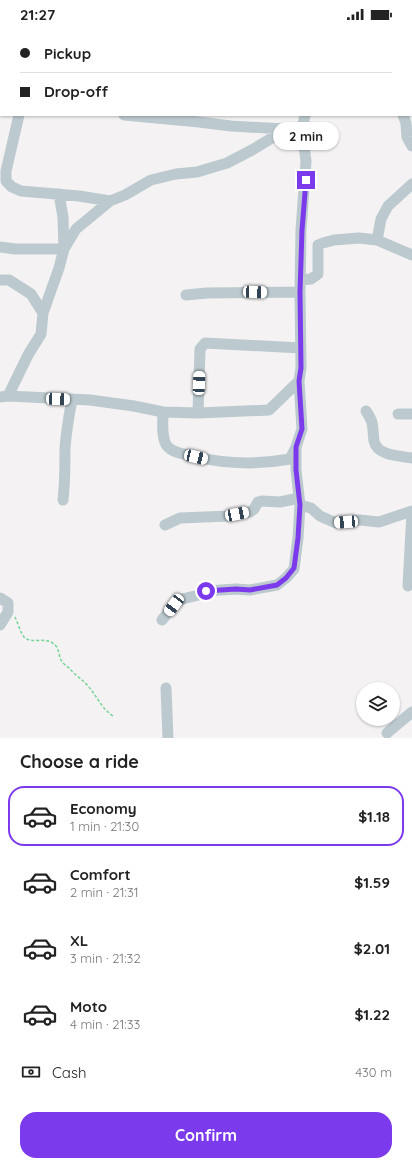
<!DOCTYPE html>
<html lang="en">
<head>
<meta charset="utf-8">
<style>
	body { margin:0; font-family:Quicksand,sans-serif; background:#f2f2f2; color:#222; height:100vh; display:flex; flex-direction:column; font-size:15px; white-space:nowrap }
	* { box-sizing:border-box; margin:0 }
	p { font-size:13px; color:#767676 }
	.icon { flex:none; width:22px; height:22px; fill:none; stroke:currentColor; stroke-width:2; stroke-linecap:round; stroke-linejoin:round }
	.map { position:relative; height:710px; overflow:hidden }
	.side { display:flex; flex-direction:column; background:#fff; flex:1 }
	.side>* { flex:none }
	.guide { position:absolute; left:0px; top:0px; width:412px; height:88px; box-shadow:0 1px 3px #0004; display:grid; align-content:center; height:88px; padding:0 20px; background:#fff }
	.fabs { position:absolute; left:356px; top:654px; display:grid; gap:8px }
	.fabs a { display:grid; place-items:center; width:44px; height:44px; border-radius:50%; background:#fff; box-shadow:0 1px 3px #0004; font-size:20px }
	.end { position:absolute; width:18px; height:18px; margin:-9px; border:5px solid #7c3aed; background:#fff; box-shadow:0 0 0 2px #fff }
	.from { border-radius:50% }
	.bubble { position:absolute; height:28px; border-radius:14px; background:#fff; box-shadow:0 1px 3px #0004; font-size:13px; font-weight:700; line-height:28px; text-align:center }
	.car { position:absolute; width:12px; height:24px; margin:-12px -6px; border-radius:5px; box-shadow:0 0 3px 1px #0007; background:linear-gradient(#fff 24%,#345 0 40%,#fff 0 76%,#345 0 86%,#fff 0) }
	.guide b { display:flex; align-items:center; gap:14px; height:38px; font-size:15px }
	.guide b+b { border-top:1px solid #e0e0e0 }
	.guide i { width:10px; height:10px; background:#222 }
	ul { padding:0; list-style:none }
	li { display:flex; align-items:center; gap:12px; height:60px; margin:0 8px 6px; padding:0 12px; border:2px solid transparent; border-radius:16px }
	li div { flex:1 }
	li b { display:block; font-size:15px }
	li em { font-style:normal; font-weight:700 }
	li.current { border-color:#7c3aed }
	li>.icon { width:36px; height:36px; stroke-width:1.5 }
	h2 { padding:0 20px; font-size:18px; line-height:48px }
	.pay { display:flex; align-items:center; gap:10px; height:44px; padding:0 20px; font-size:15px }
	.pay p { margin-inline-start:auto }
	.primary-button { display:flex; gap:8px; margin-top:auto; padding:8px 20px }
	.primary-button a { flex:1; height:46px; border-radius:16px; background:#7c3aed; color:#fff; font-size:16px; font-weight:700; line-height:46px; text-align:center }
	.status { display:flex; justify-content:space-between; align-items:center; height:28px; padding:0 20px; background:#fff; direction:ltr }
	.status svg { height:11px; fill:currentColor }
	.map>svg:first-child { display:block }
	.lines { fill:none; stroke-linecap:round; stroke-linejoin:round }
	.path { stroke:#74d494; stroke-width:1.5; stroke-dasharray:3 2; stroke-linecap:butt }
	.minor { stroke:#bccacf; stroke-width:11 }
	.route { stroke:#7c3aed; stroke-width:5 }
</style>
</head>
<body>
<div class="status"><b>21:27</b><svg viewBox="0 0 49 12"><path d="M0 12V9h3v3zM5 12V6h3v6zM10 12V3h3v9zM15 12V0h3v12zM26 1h20v11H26zM47 4h2v5h-2z"/></svg></div>
<div class="map">
<svg width="412" height="710" viewBox="0 0 412 710">
	<rect width="100%" height="100%" fill="#f4f2f2"/>
	<g class="lines">
		<path class="path" d="M 15,589 C 18,595 20,604 24,609 C 32,617 47,607 56,618 C 59,622 59,628 61,632 C 63,636 67,638 70,641 C 75,647 82,651 88,658 C 97,668 101,680 113,688"/>
		<path class="minor" d="M 85,0 L 86,1
			M 273,0 L 274,1
			M 42,1 L 42,0
			M 134,1 L 134,0
			M 0,37 L 1,38
			M 19,87 L 6,143 L 6,153 L 12,159 L 21,163 L 79,168 L 110,173
			M 124,87 L 199,94 L 231,98 L 302,102
			M 403,87 L 406,95 L 407,109 L 412,118
			M 377,212 L 381,191 L 388,178 L 412,156
			M 0,219 L 15,221 L 64,221 L 63,189 L 59,166
			M 0,252 L 9,252 L 31,266 L 43,285
			M 301,252 L 311,251 L 318,246 L 318,217 L 323,215 L 334,212 L 359,210 L 377,212 L 412,227
			M 186,267 L 207,265 L 300,264
			M 8,368 L 28,327 L 41,306 L 43,285 L 59,240 L 64,221 L 76,201 L 110,173 L 125,167 L 151,152 L 176,146 L 197,144 L 227,135 L 252,122 L 285,102
			M 0,369 L 8,368 L 90,372 L 134,378 L 163,384 L 198,385 L 269,382 L 299,353 L 301,340 L 300,264 L 301,202 L 306,133 L 302,102 L 305,87
			M 366,383 C 375,396 372,399 374,413 C 377,428 400,428 412,430
			M 163,384 C 163,394 161,410 167,418 C 173,425 183,426 192,428 C 224,436 257,437 290,431 L 296,419 L 302,401 L 299,353
			M 198,385 L 200,321 L 205,315 L 301,320
			M 398,386 L 412,386
			M 63,472 C 65,455 65,438 65,421 C 66,404 69,388 72,371
			M 300,477 L 311,480 L 320,488 L 336,495 L 360,492 L 379,494 L 412,483
			M 165,497 L 180,490 L 229,488 L 250,484 L 254,481 L 258,474 L 262,473 L 280,474 L 299,470
			M 408,558 L 412,483
			M 0,570 L 8,575 L 8,584 L 0,597
			M 162,592 L 174,577 L 182,571 L 199,567 L 206,563 L 236,561 L 250,562 L 277,557 L 286,550 L 294,541 L 298,510 L 300,477 L 296,442 L 296,419
			M 166,660 L 168,710
			M 387,705 L 412,684"/>
	</g>
	<g class="lines">
		<path class="route" d="M 206,563 L 236,561 L 250,562 L 277,557 L 286,550 L 294,540 L 298,510 L 300,477 L 296,442 L 296,419 L 302,401 L 299,353 L 301,340 L 300,264 L 302,202 L 306,152"/>
	</g>
</svg>
<div class="fabs">
<a><svg class="icon" aria-label="layers" viewBox="0 0 24 24"><path d="M12 4l9 5-9 5-9-5zM3 14l9 5 9-5"/></svg></a>
</div>
<i class="end from" style="left:206px;top:563px"></i>
<i class="end" style="left:306px;top:152px"></i>
<div class="bubble" style="left:273px;top:94px;width:66px">2 min</div>
<i class="car" style="left:255px;top:264px;rotate:92deg"></i>
<i class="car" style="left:199px;top:355px;rotate:2deg"></i>
<i class="car" style="left:58px;top:371px;rotate:92deg"></i>
<i class="car" style="left:196px;top:429px;rotate:103deg"></i>
<i class="car" style="left:237px;top:486px;rotate:79deg"></i>
<i class="car" style="left:346px;top:494px;rotate:266deg"></i>
<i class="car" style="left:174px;top:577px;rotate:217deg"></i>
<div class="guide">
<b><i class="from"></i>Pickup</b>
<b><i></i>Drop-off</b>
</div>
</div>
<section class="side">
<h2>Choose a ride</h2>
<ul>
<li class="current"><svg class="icon" aria-label="car" viewBox="0 0 24 24"><path d="M5 17H2v-5l4-1 3-4h7l3 4 3 1v5h-3M9 17h6M6 11h13"/><circle cx="7" cy="17" r="2"/><circle cx="17" cy="17" r="2"/></svg><div><b>Economy</b><p>1 min · 21:30</p></div><em>$1.18</em></li>
<li><svg class="icon" aria-label="car" viewBox="0 0 24 24"><path d="M5 17H2v-5l4-1 3-4h7l3 4 3 1v5h-3M9 17h6M6 11h13"/><circle cx="7" cy="17" r="2"/><circle cx="17" cy="17" r="2"/></svg><div><b>Comfort</b><p>2 min · 21:31</p></div><em>$1.59</em></li>
<li><svg class="icon" aria-label="car" viewBox="0 0 24 24"><path d="M5 17H2v-5l4-1 3-4h7l3 4 3 1v5h-3M9 17h6M6 11h13"/><circle cx="7" cy="17" r="2"/><circle cx="17" cy="17" r="2"/></svg><div><b>XL</b><p>3 min · 21:32</p></div><em>$2.01</em></li>
<li><svg class="icon" aria-label="car" viewBox="0 0 24 24"><path d="M5 17H2v-5l4-1 3-4h7l3 4 3 1v5h-3M9 17h6M6 11h13"/><circle cx="7" cy="17" r="2"/><circle cx="17" cy="17" r="2"/></svg><div><b>Moto</b><p>4 min · 21:33</p></div><em>$1.22</em></li>
</ul>
<div class="pay"><svg class="icon" aria-label="cash" viewBox="0 0 24 24"><path d="M3 7h18v10H3z"/><circle cx="12" cy="12" r="2"/></svg>Cash<p>430 m</p></div>
<div class="primary-button"><a>Confirm</a></div>
</section>
</body>
</html>
